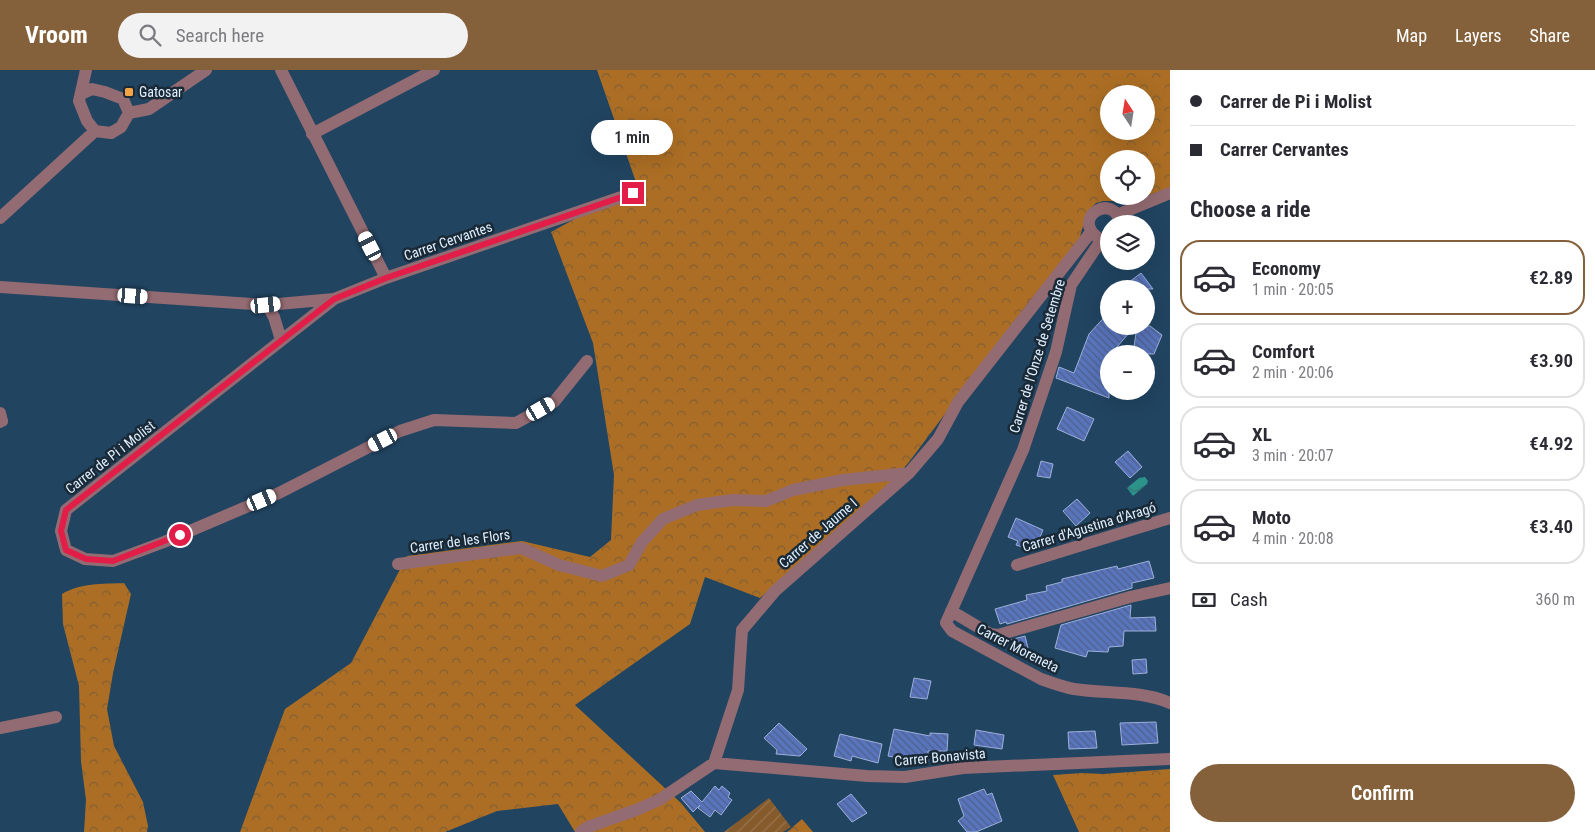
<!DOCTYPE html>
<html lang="en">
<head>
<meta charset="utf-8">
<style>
	body { margin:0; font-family:"Roboto Condensed",sans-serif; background:#f2f2f3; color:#2b2b33; height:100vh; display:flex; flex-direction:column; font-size:19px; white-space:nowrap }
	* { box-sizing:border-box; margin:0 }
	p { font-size:16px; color:#7c7c81 }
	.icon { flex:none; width:28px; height:28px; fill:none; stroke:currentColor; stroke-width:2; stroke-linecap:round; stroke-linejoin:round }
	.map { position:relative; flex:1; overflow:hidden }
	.drawer { display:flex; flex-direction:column; background:#fff; width:425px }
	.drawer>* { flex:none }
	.guide { display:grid; align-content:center; height:110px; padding:0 20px; background:#fff }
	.needle { width:32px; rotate:348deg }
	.controls { position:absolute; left:1100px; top:15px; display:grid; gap:10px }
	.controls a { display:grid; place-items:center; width:55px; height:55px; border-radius:50%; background:#fff; box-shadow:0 5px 20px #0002; font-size:25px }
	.end { position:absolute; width:22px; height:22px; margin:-11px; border:6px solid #e11d48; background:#fff; box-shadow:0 0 0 2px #fff }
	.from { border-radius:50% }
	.bubble { position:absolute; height:35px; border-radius:18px; background:#fff; box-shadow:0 5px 20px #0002; font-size:16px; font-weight:600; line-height:35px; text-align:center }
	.car { position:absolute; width:15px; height:30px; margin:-15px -8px; border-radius:6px; box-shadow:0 0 4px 1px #0007; background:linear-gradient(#fff 24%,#345 0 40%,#fff 0 76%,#345 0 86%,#fff 0) }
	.guide b { display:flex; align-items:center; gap:18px; height:48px; font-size:19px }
	.guide b+b { border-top:1px solid #e1e1e2 }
	.guide i { width:12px; height:12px; background:#2b2b33 }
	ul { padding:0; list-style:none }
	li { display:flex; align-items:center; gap:15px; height:75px; margin:0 10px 8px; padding:0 10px; border:2px solid #e1e1e2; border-radius:20px }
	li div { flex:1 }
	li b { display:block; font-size:19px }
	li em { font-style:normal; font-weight:600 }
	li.active { border-color:#85613b }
	li>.icon { width:45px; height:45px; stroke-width:1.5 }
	h2 { padding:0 20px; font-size:22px; line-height:60px }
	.pay { display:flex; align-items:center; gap:12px; height:55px; padding:0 20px; font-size:19px }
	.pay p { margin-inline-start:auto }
	.button { display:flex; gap:10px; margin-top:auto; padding:10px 20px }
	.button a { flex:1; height:58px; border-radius:30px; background:#85613b; color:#fff; font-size:20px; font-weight:600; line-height:58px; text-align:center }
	header { display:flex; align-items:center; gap:30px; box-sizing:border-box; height:70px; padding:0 25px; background:#85613b; color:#fff }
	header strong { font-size:24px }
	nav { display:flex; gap:28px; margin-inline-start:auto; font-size:18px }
	.search { width:350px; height:45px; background:#f2f2f3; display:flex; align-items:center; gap:12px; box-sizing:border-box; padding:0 18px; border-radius:28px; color:#7c7c81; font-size:19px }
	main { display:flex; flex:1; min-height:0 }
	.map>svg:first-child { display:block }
	.forest { fill:url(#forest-crowns); fill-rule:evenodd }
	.garden { fill:url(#garden-furrows) }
	.water { fill:url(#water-waves) }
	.building { fill:url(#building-back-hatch); stroke:#9db0da }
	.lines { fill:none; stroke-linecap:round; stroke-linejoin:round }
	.minor { stroke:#936b72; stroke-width:12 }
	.route { stroke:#e11d48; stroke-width:6 }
	.poi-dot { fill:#f4a345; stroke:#1a2936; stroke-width:2 }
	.labels { text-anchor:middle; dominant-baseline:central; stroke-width:5; stroke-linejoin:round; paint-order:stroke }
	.poi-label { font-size:14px; fill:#e0f0ff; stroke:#1a2936; text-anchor:start }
	.street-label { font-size:14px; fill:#e0f0ff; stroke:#1a2936 }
</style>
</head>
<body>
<header>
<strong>Vroom</strong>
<div class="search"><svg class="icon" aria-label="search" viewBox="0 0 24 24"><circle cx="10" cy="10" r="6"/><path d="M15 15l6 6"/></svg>Search here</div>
<nav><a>Map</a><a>Layers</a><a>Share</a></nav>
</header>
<main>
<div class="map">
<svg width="1170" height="762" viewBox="0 0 1170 762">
	<defs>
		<pattern id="forest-crowns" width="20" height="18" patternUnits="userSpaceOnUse" patternTransform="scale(1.25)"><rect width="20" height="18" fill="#ac6e24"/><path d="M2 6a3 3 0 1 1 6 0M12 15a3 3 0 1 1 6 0" fill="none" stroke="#825f34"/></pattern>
		<pattern id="garden-furrows" width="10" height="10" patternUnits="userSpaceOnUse" patternTransform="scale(1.25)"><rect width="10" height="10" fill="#865b2c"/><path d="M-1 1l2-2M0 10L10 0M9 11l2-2" fill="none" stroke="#97734c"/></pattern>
		<pattern id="water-waves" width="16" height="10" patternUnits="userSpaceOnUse" patternTransform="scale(1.25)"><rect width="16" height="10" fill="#2c938a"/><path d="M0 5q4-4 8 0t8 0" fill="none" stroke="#347974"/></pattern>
		<pattern id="building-back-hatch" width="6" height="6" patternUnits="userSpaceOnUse" patternTransform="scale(1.25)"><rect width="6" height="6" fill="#5874bc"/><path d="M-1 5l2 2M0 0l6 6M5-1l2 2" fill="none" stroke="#4f608a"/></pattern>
	</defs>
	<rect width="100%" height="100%" fill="#214461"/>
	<path class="forest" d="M 597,0 L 1170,0 L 1170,118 L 1146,126 L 1146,89 L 1109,89 L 1109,126 L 1146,126 L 1123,131 L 1103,131 L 1096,133 L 1090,139 L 1086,146 L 1079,170 L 1028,233 L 909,392 L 885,420 L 760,528 L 705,507 L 690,554 L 575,635 L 681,733 L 705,762 L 575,762 L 558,734 L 497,741 L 445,762 L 240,762 L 285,639 L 351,593 L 407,486 L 522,471 L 590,487 L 611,470 L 614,405 L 593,273 L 551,162 L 637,115 ZM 1109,24 L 1146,24 L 1146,61 L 1109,61 Z
		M 124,513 L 131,524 L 113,603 L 107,639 L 114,676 L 143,732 L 148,756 L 147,762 L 84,762 L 86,730 L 81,691 L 79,616 L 63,554 L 62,524 C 80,513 102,514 124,513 Z
		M 1170,699 L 1170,762 L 1079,762 L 1053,705 L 1082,703 L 1103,704 Z
		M 802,749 L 813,762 L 787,762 Z"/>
	<path class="garden" d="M 769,728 L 791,757 L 783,762 L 724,762 Z"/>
	<path class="water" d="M 1145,407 L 1148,411 L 1147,414 L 1133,426 L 1127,418 L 1139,408 Z"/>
	<path class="building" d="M 1141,203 L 1153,219 L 1120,219 Z
		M 1109,242 L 1109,256 L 1135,256 L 1111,284 L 1109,284 L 1109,328 L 1056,308 L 1059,297 L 1074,303 L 1089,264 Z
		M 1137,256 L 1150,256 L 1162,265 L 1154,284 L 1133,284 Z
		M 1067,337 L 1094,349 L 1084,371 L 1057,359 Z
		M 1128,381 L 1142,397 L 1130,408 L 1115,392 Z
		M 1041,391 L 1053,394 L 1050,408 L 1037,406 Z
		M 1077,429 L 1090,443 L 1076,456 L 1063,441 Z
		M 1016,448 L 1043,460 L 1034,481 L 1016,475 L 1018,471 L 1008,467 Z
		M 1149,491 L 1154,508 L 1132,513 L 1132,518 L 1007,554 L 1006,552 L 1000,554 L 995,539 L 1027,530 L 1026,525 L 1047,521 L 1046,516 L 1062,512 L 1062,509 L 1117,496 L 1118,499 Z
		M 1131,535 L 1130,548 L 1155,547 L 1156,561 L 1124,561 L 1123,576 L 1109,577 L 1108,582 L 1088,581 L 1086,587 L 1055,578 L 1061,555 Z
		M 1025,566 L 1028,578 L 1012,580 L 1010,570 Z
		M 1146,589 L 1147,603 L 1133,604 L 1132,590 Z
		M 914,608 L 931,611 L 927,629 L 910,627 Z
		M 1156,652 L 1158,673 L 1122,675 L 1120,653 Z
		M 779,653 L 807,679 L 800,686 L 776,684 L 777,680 L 764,668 Z
		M 894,659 L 930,666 L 930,663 L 948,664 L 947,681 L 928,681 L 928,694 L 888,686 Z
		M 976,660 L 1004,665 L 1002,679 L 974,675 Z
		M 1095,661 L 1097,678 L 1069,679 L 1068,662 Z
		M 840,664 L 882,674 L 878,693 L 852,686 L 851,691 L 834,686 Z
		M 715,716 L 719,720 L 722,716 L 730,723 L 728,727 L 732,730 L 721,745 L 715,740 L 710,747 L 698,738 L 700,735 L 693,742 L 681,728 L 691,721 L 702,732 Z
		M 984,719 L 987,725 L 992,723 L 1002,751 L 976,762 L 967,762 L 958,751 L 964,746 L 958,729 Z
		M 851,724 L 867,743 L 852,752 L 837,734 Z"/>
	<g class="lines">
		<path class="minor" d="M 86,0 L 79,31 L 87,51 L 95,61 L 111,63 L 121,57 L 129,43 L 149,39 L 206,0
			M 281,0 L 386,208
			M 81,24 L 92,19 L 105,22 L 123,29 L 129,43
			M 312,64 L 434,0
			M 1117,145 L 1170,123
			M 0,148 L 95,61
			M 1097,167 C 1071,147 1115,121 1120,154
			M 1102,169 L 1071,215 L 1056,282 L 1023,380 L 946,553 L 952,561 L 1041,609 C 1052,613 1063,617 1074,619 C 1105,624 1141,620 1170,633
			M 0,217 L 267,235 L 334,229 L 386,208 L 633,123
			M 334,229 L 66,440 L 61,461 L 66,480 L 85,489 L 113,491 L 164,472 L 279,423 L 400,361 L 434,350 L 516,353 L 554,332 L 587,291
			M 267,235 L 274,247 L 281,270
			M 0,343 L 2,351 L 0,352
			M 398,494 L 521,478 L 559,495 L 602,506 L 629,495 L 642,472 L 663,449 L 697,435 L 733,430 L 766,431 L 793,420 L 843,410 L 909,403
			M 1017,495 L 1170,448
			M 951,541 L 990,564 L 998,565 L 1130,527 L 1170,518
			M 0,658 L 56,647
			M 714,693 L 867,706 L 905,707 L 963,698 L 1170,689
			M 581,762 L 588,757 L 636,740 L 659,730 L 714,693 L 738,620 L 742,560 L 775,521 L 909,403 L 938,369 L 958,332 L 1091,162"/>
	</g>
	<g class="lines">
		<path class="route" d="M 180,465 L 113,491 L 86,489 L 66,480 L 61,461 L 66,440 L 334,229 L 386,208 L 633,123"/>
	</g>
	<rect class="poi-dot" x="124" y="17" width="10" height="10" rx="2.5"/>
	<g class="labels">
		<g class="poi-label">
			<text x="139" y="22">Gatosar</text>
		</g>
		<g class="street-label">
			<text transform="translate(448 171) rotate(-19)">Carrer Cervantes</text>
			<text transform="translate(1037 286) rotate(-73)">Carrer de l'Onze de Setembre</text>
			<text transform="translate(110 387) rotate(-38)">Carrer de Pi i Molist</text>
			<text transform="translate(1089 457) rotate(-17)">Carrer d'Agustina d'Aragó</text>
			<text transform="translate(818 463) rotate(-41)">Carrer de Jaume I</text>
			<text transform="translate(460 471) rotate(-8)">Carrer de les Flors</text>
			<text transform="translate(1018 578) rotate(27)">Carrer Moreneta</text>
			<text transform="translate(940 687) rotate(-5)">Carrer Bonavista</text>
		</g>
	</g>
</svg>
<div class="controls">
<a><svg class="needle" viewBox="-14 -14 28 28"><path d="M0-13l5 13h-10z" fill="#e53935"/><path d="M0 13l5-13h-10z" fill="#7c7c81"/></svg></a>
<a><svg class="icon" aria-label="locate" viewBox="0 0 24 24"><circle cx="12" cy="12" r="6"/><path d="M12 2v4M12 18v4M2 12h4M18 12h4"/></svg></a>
<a><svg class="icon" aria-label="layers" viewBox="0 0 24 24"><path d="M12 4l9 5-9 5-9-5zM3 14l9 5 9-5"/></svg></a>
<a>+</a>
<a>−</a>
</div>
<i class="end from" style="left:180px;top:465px"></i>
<i class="end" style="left:633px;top:123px"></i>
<div class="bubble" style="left:591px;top:50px;width:82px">1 min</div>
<i class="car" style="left:370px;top:176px;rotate:333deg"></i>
<i class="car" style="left:133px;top:226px;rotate:94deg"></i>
<i class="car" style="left:266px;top:235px;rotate:84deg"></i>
<i class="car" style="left:541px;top:339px;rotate:60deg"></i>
<i class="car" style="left:383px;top:370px;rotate:243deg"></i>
<i class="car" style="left:262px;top:430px;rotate:67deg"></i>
</div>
<section class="drawer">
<div class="guide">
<b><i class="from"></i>Carrer de Pi i Molist</b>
<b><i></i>Carrer Cervantes</b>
</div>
<h2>Choose a ride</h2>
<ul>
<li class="active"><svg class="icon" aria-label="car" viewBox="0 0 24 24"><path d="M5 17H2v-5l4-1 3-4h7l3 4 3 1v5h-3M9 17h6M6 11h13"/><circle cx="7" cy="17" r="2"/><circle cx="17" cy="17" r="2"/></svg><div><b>Economy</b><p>1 min · 20:05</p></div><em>€2.89</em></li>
<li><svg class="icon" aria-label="car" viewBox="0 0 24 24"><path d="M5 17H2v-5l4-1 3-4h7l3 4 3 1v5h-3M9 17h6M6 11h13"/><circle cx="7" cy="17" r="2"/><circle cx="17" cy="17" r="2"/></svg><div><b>Comfort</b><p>2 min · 20:06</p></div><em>€3.90</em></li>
<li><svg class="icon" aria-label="car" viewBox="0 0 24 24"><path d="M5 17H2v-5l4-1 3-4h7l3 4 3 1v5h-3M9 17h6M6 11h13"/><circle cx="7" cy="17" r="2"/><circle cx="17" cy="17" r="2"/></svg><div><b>XL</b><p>3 min · 20:07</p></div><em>€4.92</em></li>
<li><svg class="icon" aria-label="car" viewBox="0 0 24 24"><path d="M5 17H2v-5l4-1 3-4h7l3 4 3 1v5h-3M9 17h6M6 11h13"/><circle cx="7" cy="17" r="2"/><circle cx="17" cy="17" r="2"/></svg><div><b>Moto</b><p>4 min · 20:08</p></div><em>€3.40</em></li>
</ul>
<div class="pay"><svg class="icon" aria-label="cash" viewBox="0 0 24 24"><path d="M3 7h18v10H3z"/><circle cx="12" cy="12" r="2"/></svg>Cash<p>360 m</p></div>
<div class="button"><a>Confirm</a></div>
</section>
</main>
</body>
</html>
